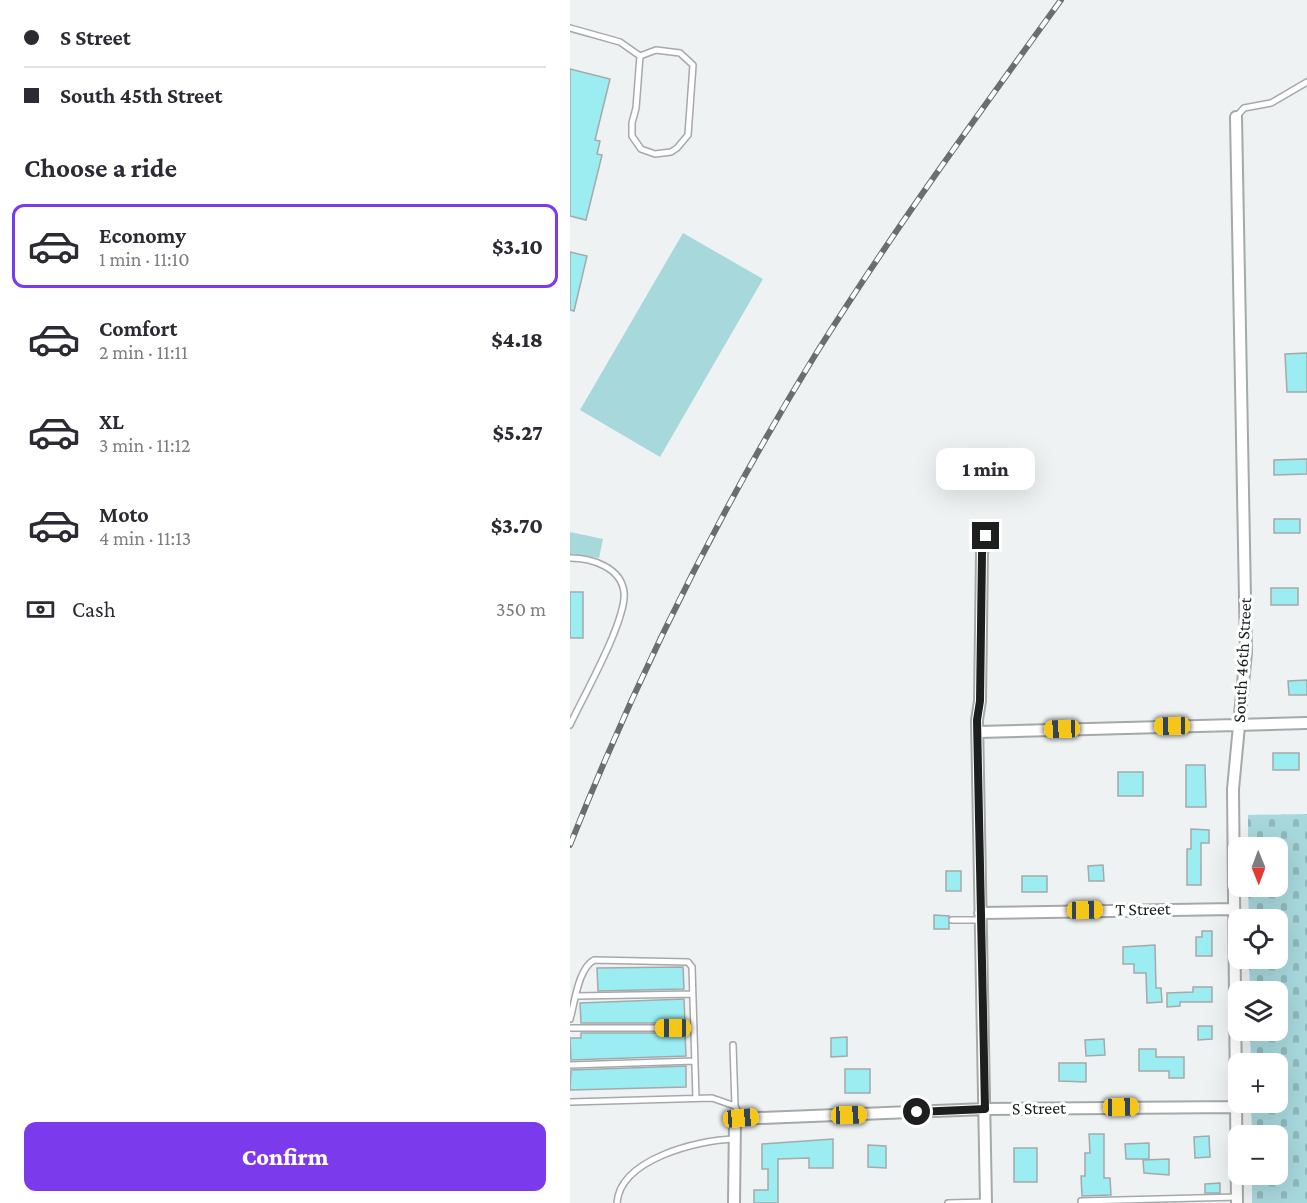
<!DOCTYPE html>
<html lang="en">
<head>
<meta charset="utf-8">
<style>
	body { margin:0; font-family:"Crimson Pro",serif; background:#f7f7f7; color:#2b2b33; height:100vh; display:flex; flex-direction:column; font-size:22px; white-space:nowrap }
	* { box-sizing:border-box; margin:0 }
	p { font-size:20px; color:#7c7c81 }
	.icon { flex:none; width:33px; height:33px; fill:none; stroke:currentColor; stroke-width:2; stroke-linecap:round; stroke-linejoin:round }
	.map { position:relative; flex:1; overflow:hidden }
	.details { display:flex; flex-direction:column; background:#fff; width:570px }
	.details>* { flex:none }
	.banner { display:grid; align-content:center; height:132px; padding:0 24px; background:#fff }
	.needle { width:39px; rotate:179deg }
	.tools { position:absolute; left:658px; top:837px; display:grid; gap:12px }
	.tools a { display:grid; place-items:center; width:60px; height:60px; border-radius:12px; background:#fff; box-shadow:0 6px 24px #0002; font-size:30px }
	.end { position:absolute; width:27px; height:27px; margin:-14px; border:8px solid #1d1e1e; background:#fff; box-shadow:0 0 0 3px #fff }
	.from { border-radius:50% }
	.bubble { position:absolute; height:42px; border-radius:12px; background:#fff; box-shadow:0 6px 24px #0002; font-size:20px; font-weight:800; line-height:42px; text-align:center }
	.car { position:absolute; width:18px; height:36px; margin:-18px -9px; border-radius:8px; box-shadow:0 0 4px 2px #0007; background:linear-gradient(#f5c518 24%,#345 0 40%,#f5c518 0 76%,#345 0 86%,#f5c518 0) }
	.banner b { display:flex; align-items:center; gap:21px; height:57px; font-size:22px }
	.banner b+b { border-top:2px solid #e1e1e2 }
	.banner i { width:15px; height:15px; background:#2b2b33 }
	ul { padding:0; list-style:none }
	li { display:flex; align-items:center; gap:18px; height:84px; margin:0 12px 9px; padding:0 12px; border:3px solid transparent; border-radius:12px }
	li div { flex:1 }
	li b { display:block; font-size:22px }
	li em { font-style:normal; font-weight:800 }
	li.on { border-color:#7c3aed }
	li>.icon { width:54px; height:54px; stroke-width:1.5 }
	h2 { padding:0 24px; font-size:27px; line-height:72px }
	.pay { display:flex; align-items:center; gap:15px; height:66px; padding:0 24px; font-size:22px }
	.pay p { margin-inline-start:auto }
	.button { display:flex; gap:12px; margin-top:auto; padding:12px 24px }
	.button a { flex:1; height:69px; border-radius:12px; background:#7c3aed; color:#fff; font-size:24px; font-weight:800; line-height:69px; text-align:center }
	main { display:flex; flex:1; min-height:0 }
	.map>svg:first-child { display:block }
	.grass { fill:#a7d8dc }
	.cemetery { fill:url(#cemetery-stones) }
	.building { fill:#9bedf2; stroke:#a5a9aa; stroke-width:1.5 }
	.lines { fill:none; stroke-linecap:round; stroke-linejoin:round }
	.lane-casing { stroke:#a5a9aa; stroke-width:8 }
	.street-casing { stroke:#a5a9aa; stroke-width:14 }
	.lane { stroke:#fff; stroke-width:5 }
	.street { stroke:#fff; stroke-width:10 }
	.rail-casing { stroke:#6c6e6e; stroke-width:6 }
	.rail { stroke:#feffff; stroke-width:4; stroke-dasharray:11; stroke-linecap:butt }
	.route { stroke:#1d1e1e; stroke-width:8 }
	.labels { text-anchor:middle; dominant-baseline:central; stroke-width:6; stroke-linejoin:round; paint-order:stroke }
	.street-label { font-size:18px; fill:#1d1e1e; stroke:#feffff }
</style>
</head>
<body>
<main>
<section class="details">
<div class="banner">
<b><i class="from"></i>S Street</b>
<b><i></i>South 45th Street</b>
</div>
<h2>Choose a ride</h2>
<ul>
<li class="on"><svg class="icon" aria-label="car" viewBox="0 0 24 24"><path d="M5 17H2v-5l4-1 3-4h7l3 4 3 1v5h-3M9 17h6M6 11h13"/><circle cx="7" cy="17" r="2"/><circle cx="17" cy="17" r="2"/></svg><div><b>Economy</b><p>1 min · 11:10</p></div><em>$3.10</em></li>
<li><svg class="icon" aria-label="car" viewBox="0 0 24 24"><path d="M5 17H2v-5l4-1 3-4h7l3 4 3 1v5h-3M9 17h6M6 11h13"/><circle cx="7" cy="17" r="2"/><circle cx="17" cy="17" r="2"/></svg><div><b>Comfort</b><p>2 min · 11:11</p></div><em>$4.18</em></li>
<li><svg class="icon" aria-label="car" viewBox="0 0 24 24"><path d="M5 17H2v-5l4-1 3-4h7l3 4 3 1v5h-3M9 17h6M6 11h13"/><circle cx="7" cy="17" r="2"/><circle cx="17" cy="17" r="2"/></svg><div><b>XL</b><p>3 min · 11:12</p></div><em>$5.27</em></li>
<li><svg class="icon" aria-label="car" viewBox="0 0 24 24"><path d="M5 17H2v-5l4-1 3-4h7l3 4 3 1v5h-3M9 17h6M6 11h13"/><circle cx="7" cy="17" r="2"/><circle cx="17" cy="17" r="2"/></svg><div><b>Moto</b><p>4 min · 11:13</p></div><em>$3.70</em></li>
</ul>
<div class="pay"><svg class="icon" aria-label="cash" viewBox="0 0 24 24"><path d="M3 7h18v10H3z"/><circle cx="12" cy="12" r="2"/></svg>Cash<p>350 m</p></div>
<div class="button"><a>Confirm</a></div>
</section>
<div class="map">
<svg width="737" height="1203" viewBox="0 0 737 1203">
	<defs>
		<pattern id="cemetery-stones" width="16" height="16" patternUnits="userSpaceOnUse" patternTransform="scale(1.5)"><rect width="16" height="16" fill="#a7d8dc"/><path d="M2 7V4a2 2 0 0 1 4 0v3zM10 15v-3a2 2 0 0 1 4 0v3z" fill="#8fb9bc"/></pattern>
	</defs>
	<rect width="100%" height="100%" fill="#eef2f3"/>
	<path class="grass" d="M 113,233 L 193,279 L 90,457 L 10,410 Z
		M 0,532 L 33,539 L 29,558 L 0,554 Z"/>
	<path class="cemetery" d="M 737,814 L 737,1203 L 682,1203 L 682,1175 L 708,1174 L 708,1136 L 682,1135 L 681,1103 L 708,1102 L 708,1064 L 681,1063 L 680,1031 L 708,1030 L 708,992 L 680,991 L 679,959 L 708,958 L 708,920 L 679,919 L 678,887 L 708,886 L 708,848 L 678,847 L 678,815 Z"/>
	<path class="building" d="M 0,69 L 40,79 L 25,140 L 30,141 L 27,154 L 32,155 L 16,220 L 0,216 Z
		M 0,252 L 17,256 L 4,311 L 0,310 Z
		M 737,353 L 737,392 L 717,392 L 715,354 Z
		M 737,459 L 737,474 L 704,475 L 704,460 Z
		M 704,519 L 730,519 L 730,533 L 704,533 Z
		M 701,588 L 728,588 L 728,605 L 701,605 Z
		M 0,592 L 13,592 L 13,638 L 0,638 Z
		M 737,680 L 737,695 L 719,695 L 718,681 Z
		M 703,753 L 729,753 L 729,770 L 703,770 Z
		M 616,765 L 635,765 L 636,807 L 616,807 Z
		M 548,772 L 573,772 L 573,796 L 548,796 Z
		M 621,829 L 639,830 L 639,843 L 631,843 L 631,885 L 617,885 L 617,849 L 621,849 Z
		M 533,865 L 534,881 L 519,881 L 518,866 Z
		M 376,871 L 391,871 L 391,891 L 376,891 Z
		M 452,876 L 477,876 L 477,892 L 452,892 Z
		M 364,915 L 379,916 L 379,929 L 364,929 Z
		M 632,931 L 642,931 L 642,956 L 626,956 L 626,937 L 632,937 Z
		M 585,945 L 586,988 L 591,988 L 592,1002 L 577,1003 L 576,973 L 564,973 L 564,964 L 553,964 L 553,947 Z
		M 113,967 L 114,989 L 28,991 L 27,968 Z
		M 623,987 L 642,987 L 642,1002 L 610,1002 L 610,1006 L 597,1007 L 597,993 L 623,992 Z
		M 114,999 L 115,1023 L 11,1023 L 10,1003 Z
		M 628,1026 L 642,1026 L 642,1039 L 628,1040 Z
		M 11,1033 L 115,1033 L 116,1056 L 1,1060 L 0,1038 L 11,1038 Z
		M 277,1037 L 277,1056 L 261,1057 L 261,1038 Z
		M 534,1039 L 535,1055 L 516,1056 L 515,1040 Z
		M 569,1049 L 586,1049 L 586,1057 L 614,1057 L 614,1078 L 599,1078 L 599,1071 L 569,1071 Z
		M 489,1063 L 516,1063 L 516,1082 L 489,1081 Z
		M 116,1066 L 116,1087 L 0,1090 L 1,1070 Z
		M 275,1069 L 300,1069 L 300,1093 L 275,1093 Z
		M 519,1134 L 534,1134 L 534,1178 L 540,1178 L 541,1195 L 512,1196 L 511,1176 L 515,1176 L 515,1153 L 520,1153 Z
		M 639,1136 L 640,1157 L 625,1158 L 624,1137 Z
		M 263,1139 L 263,1168 L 239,1168 L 239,1158 L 208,1159 L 208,1203 L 184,1203 L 184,1190 L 198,1190 L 198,1169 L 192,1169 L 192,1144 Z
		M 579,1143 L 579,1159 L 556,1159 L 555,1144 Z
		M 298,1145 L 316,1146 L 316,1168 L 298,1167 Z
		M 444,1148 L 467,1148 L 467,1182 L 444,1182 Z
		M 599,1159 L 599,1175 L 574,1173 L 573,1160 Z
		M 650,1183 L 650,1193 L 635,1193 L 635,1184 Z"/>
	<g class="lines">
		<defs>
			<path id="lane" d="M 0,28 L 50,42 L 70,56
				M 86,50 L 110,53 L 123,65 L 118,135 L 107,148 L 101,152 L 85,154 L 71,149 L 62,136 L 62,123 L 66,108 L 70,56 Z
				M 666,117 L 674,108 L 701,103 L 737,82
				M 0,558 C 21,558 51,567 54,592 C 57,620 13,697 0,725
				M 382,920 L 410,920
				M 6,996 L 123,994
				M 0,1019 C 5,1002 8,969 24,960 L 118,962 L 122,967 L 126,1098
				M 0,1028 L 124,1028
				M 163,1045 L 165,1106
				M 0,1065 L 125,1061
				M 0,1102 L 142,1098 L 165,1106 L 171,1118
				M 511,1201 L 667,1197
				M 47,1203 C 50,1159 128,1140 164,1139
				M 378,1203 L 416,1202"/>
			<path id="street" d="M 666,117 L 676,652 L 663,789 L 667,1203
				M 408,732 L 737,723
				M 410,913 L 664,909
				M 164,1203 L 165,1119 L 415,1109 L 666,1107
				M 416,1203 L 407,720 L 410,701 L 412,553 L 416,536"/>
		</defs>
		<use href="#lane" class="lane-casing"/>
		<use href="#street" class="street-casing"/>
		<use href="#lane" class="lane"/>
		<use href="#street" class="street"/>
		<defs>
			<path id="rail" d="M 0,845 C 68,674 151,508 247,352 C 323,231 407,116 491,0"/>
		</defs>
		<use href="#rail" class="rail-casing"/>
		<use href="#rail" class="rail"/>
	</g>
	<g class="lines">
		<path class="route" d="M 347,1112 L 415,1109 L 407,720 L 410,701 L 412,553 L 416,536"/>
	</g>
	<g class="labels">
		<g class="street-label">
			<text transform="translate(672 660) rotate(-87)">South 46th Street</text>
			<text transform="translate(573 909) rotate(-1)">T Street</text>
			<text transform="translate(469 1108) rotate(-1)">S Street</text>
		</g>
	</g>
</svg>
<div class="tools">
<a><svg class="needle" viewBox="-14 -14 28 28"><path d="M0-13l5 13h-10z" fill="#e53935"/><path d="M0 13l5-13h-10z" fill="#7c7c81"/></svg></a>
<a><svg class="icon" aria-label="locate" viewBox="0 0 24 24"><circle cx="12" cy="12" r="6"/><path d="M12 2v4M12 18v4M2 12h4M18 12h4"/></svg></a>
<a><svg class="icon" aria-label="layers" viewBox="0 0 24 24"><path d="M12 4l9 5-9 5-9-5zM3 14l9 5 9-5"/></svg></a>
<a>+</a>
<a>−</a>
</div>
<i class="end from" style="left:347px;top:1112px"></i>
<i class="end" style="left:416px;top:536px"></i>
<div class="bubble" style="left:366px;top:448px;width:99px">1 min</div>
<i class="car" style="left:602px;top:726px;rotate:269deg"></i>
<i class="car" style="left:492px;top:729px;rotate:268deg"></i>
<i class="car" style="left:515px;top:910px;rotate:89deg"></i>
<i class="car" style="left:103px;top:1028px;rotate:270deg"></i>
<i class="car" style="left:551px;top:1107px;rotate:89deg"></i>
<i class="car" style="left:279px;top:1115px;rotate:88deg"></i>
<i class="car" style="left:171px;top:1118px;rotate:85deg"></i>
</div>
</main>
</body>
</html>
